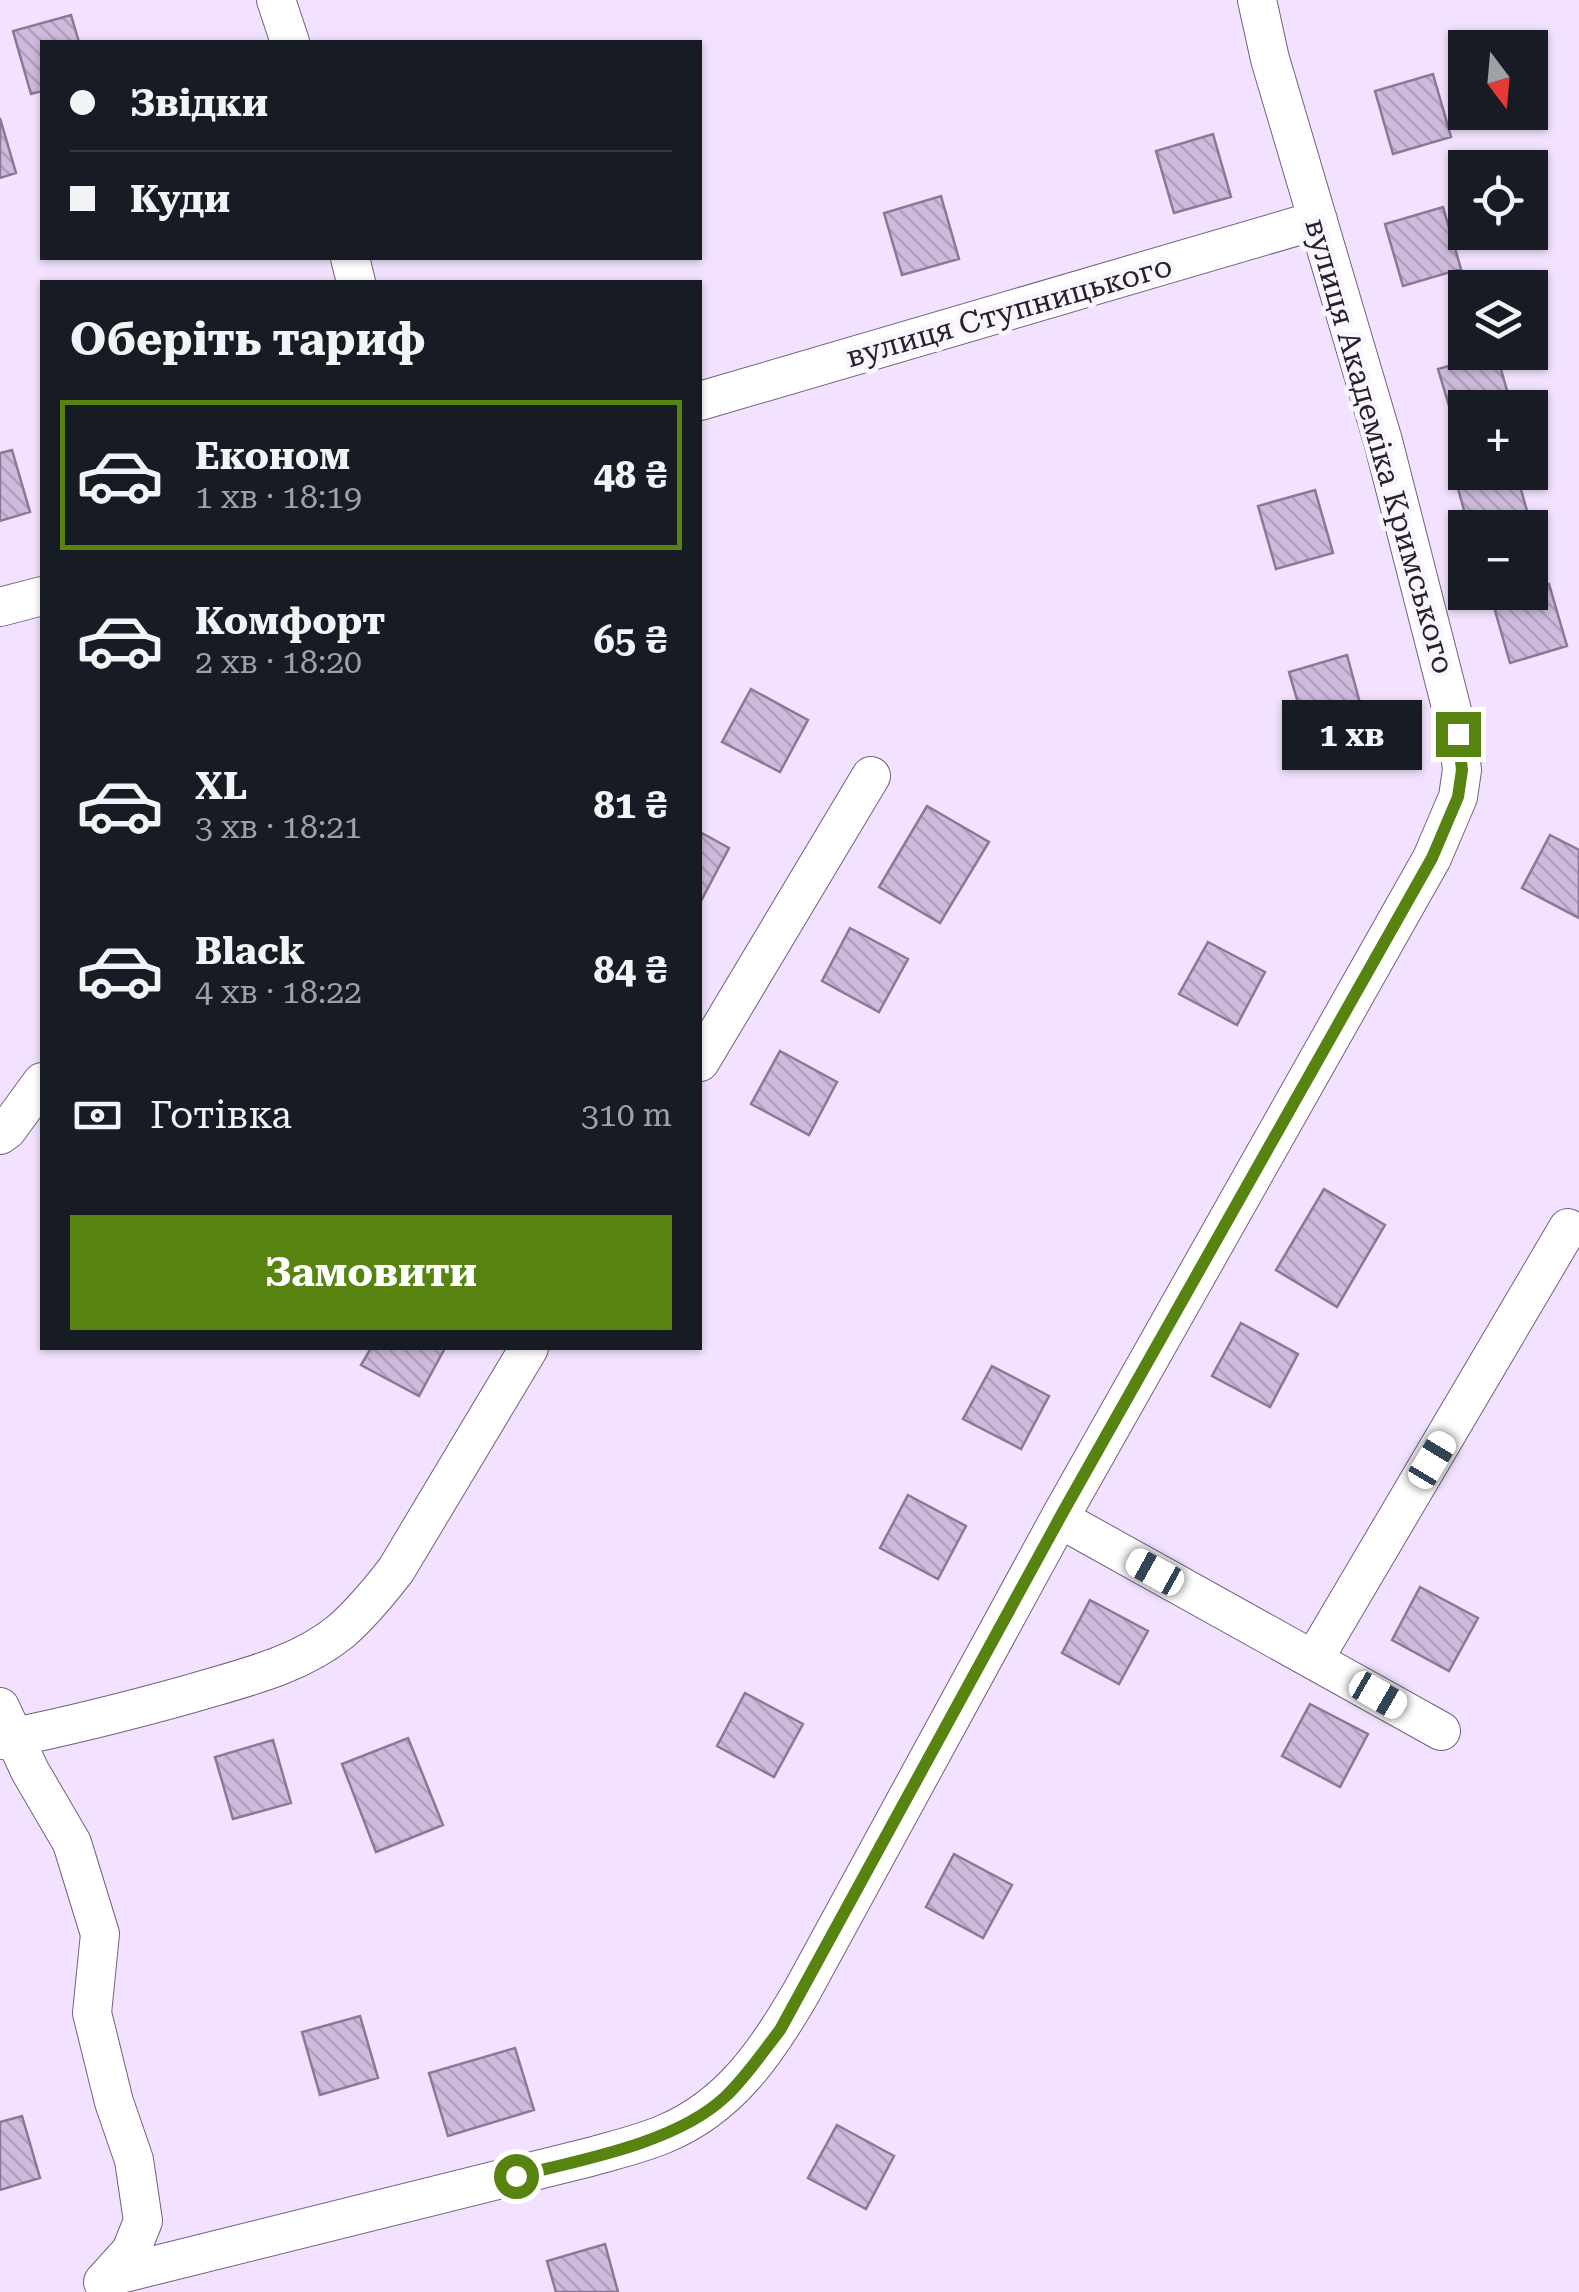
<!DOCTYPE html>
<html lang="uk">
<head>
<meta charset="utf-8">
<style>
	body { margin:0; font-family:"Roboto Serif",serif; background:#242831; color:#f1f3f6; height:100vh; display:flex; flex-direction:column; font-size:38px; white-space:nowrap }
	* { box-sizing:border-box; margin:0 }
	p { font-size:32px; color:#9ea1a6 }
	.icon { flex:none; width:55px; height:55px; fill:none; stroke:currentColor; stroke-width:2; stroke-linecap:round; stroke-linejoin:round }
	.map { position:relative; flex:1; overflow:hidden }
	.side { position:absolute; left:40px; top:280px; width:662px; height:1070px; display:flex; flex-direction:column; background:#171b24; border-radius:0px; box-shadow:0 2px 8px #0004 }
	.side>* { flex:none }
	.banner { position:absolute; left:40px; top:40px; width:662px; height:220px; border-radius:0px; box-shadow:0 2px 8px #0004; display:grid; align-content:center; height:220px; padding:0 30px; background:#171b24 }
	.needle { width:65px; rotate:164deg }
	.tools { position:absolute; left:1448px; top:30px; display:grid; gap:20px }
	.tools a { display:grid; place-items:center; width:100px; height:100px; border-radius:0px; background:#171b24; box-shadow:0 2px 8px #0004; font-size:50px }
	.end { position:absolute; width:45px; height:45px; margin:-22px; border:12px solid #578411; background:#fff; box-shadow:0 0 0 5px #fff }
	.from { border-radius:50% }
	.bubble { position:absolute; height:70px; border-radius:0px; background:#171b24; box-shadow:0 2px 8px #0004; font-size:32px; font-weight:700; line-height:70px; text-align:center }
	.car { position:absolute; width:30px; height:60px; margin:-30px -15px; border-radius:12px; box-shadow:0 0 8px 2px #0007; background:linear-gradient(#fff 24%,#345 0 40%,#fff 0 76%,#345 0 86%,#fff 0) }
	.banner b { display:flex; align-items:center; gap:35px; height:95px; font-size:38px }
	.banner b+b { border-top:2px solid #363941 }
	.banner i { width:25px; height:25px; background:#f1f3f6 }
	ul { padding:0; list-style:none }
	li { display:flex; align-items:center; gap:30px; height:150px; margin:0 20px 15px; padding:0 10px; border:5px solid transparent; border-radius:0px }
	li div { flex:1 }
	li b { display:block; font-size:38px }
	li em { font-style:normal; font-weight:700 }
	li.current { border-color:#578411 }
	li>.icon { width:90px; height:90px; stroke-width:1.5 }
	h2 { padding:0 30px; font-size:45px; line-height:120px }
	.pay { display:flex; align-items:center; gap:25px; height:110px; padding:0 30px; font-size:38px }
	.pay p { margin-inline-start:auto }
	.button { display:flex; gap:20px; margin-top:auto; padding:20px 30px }
	.button a { flex:1; height:115px; border-radius:0px; background:#578411; color:#fff; font-size:40px; font-weight:700; line-height:115px; text-align:center }
	.map>svg:first-child { display:block }
	.building { fill:url(#building-back-hatch); stroke:#8a7898; stroke-width:2.5 }
	.lines { fill:none; stroke-linecap:round; stroke-linejoin:round }
	.minor-casing { stroke:#72617f; stroke-width:40 }
	.minor { stroke:#fff; stroke-width:38 }
	.route { stroke:#578411; stroke-width:12 }
	.labels { text-anchor:middle; dominant-baseline:central; stroke-width:10; stroke-linejoin:round; paint-order:stroke }
	.street-label { font-size:30px; fill:#28202d; stroke:#f9f5fc }
</style>
</head>
<body>
<div class="map">
<svg width="1579" height="2292" viewBox="0 0 1579 2292">
	<defs>
		<pattern id="building-back-hatch" width="6" height="6" patternUnits="userSpaceOnUse" patternTransform="scale(2.5)"><rect width="6" height="6" fill="#cdbadc"/><path d="M-1 5l2 2M0 0l6 6M5-1l2 2" fill="none" stroke="#b0a0bd"/></pattern>
	</defs>
	<rect width="100%" height="100%" fill="#f2e2ff"/>
	<path class="building" d="M 71,15 L 79,42 L 42,42 L 42,91 L 31,94 L 13,31 Z
		M 1433,74 L 1451,137 L 1393,154 L 1375,91 Z
		M 0,118 L 16,173 L 0,178 Z
		M 1213,134 L 1231,197 L 1174,213 L 1156,151 Z
		M 941,196 L 959,259 L 902,275 L 884,213 Z
		M 1443,207 L 1461,269 L 1403,286 L 1385,224 Z
		M 1496,352 L 1512,408 L 1465,408 L 1465,429 L 1457,432 L 1438,369 Z
		M 12,450 L 30,512 L 0,521 L 0,453 Z
		M 1502,472 L 1516,472 L 1533,532 L 1530,532 L 1530,528 L 1469,528 L 1457,485 Z
		M 1315,490 L 1333,553 L 1276,569 L 1258,506 Z
		M 1549,584 L 1567,646 L 1510,663 L 1492,600 L 1520,592 L 1530,592 L 1530,589 Z
		M 1347,655 L 1364,718 L 1307,734 L 1289,672 Z
		M 751,689 L 808,720 L 780,772 L 722,742 Z
		M 927,806 L 989,842 L 940,923 L 879,887 Z
		M 700,832 L 729,848 L 701,901 L 700,901 Z
		M 1550,835 L 1579,850 L 1579,918 L 1522,888 Z
		M 850,928 L 908,959 L 879,1012 L 822,981 Z
		M 1208,942 L 1265,972 L 1237,1025 L 1179,994 Z
		M 780,1051 L 837,1082 L 809,1135 L 751,1104 Z
		M 1324,1189 L 1385,1225 L 1337,1307 L 1276,1270 Z
		M 1241,1323 L 1298,1354 L 1270,1407 L 1212,1376 Z
		M 371,1348 L 445,1348 L 419,1396 L 361,1365 Z
		M 992,1366 L 1049,1396 L 1021,1449 L 963,1419 Z
		M 908,1495 L 966,1526 L 938,1579 L 880,1548 Z
		M 1420,1587 L 1478,1618 L 1449,1671 L 1392,1640 Z
		M 1090,1600 L 1148,1631 L 1119,1684 L 1062,1653 Z
		M 745,1693 L 803,1724 L 774,1777 L 717,1746 Z
		M 1310,1704 L 1368,1734 L 1340,1787 L 1282,1756 Z
		M 408,1738 L 443,1825 L 376,1852 L 342,1764 Z
		M 273,1740 L 291,1803 L 233,1819 L 215,1757 Z
		M 954,1854 L 1012,1885 L 983,1938 L 926,1907 Z
		M 360,2016 L 378,2078 L 320,2095 L 302,2032 Z
		M 515,2048 L 534,2110 L 448,2136 L 429,2073 Z
		M 22,2116 L 40,2178 L 0,2190 L 0,2122 Z
		M 837,2125 L 894,2156 L 866,2209 L 808,2178 Z
		M 605,2244 L 618,2292 L 556,2292 L 547,2261 Z"/>
	<g class="lines">
		<defs>
			<path id="minor" d="M 276,0 L 290,42
				M 350,258 L 356,282
				M 700,401 L 1318,220
				M 0,607 L 42,596
				M 700,1062 L 871,776
				M 0,1135 L 7,1130 L 42,1082
				M 1060,1519 L 1441,1731
				M 1314,1659 L 1568,1228
				M 0,1707 L 30,1771 L 72,1843 L 100,1934 L 92,2013 L 114,2102 L 134,2160 L 143,2221 L 131,2251 L 103,2282
				M 0,1740 C 65,1727 129,1711 193,1693 C 243,1678 298,1666 340,1632 C 361,1614 379,1592 396,1570 L 529,1348
				M 108,2277 L 590,2157 C 614,2150 641,2144 664,2134 C 730,2107 768,2050 802,1991 L 1063,1512 L 1432,858 L 1458,797 L 1462,770 L 1458,734 L 1383,441 L 1270,59 L 1257,0"/>
		</defs>
		<use href="#minor" class="minor-casing"/>
		<use href="#minor" class="minor"/>
	</g>
	<g class="lines">
		<path class="route" d="M 516,2176 C 581,2160 676,2143 725,2097 C 746,2077 762,2053 780,2030 L 1063,1512 L 1432,858 L 1458,797 L 1462,770 L 1458,734"/>
	</g>
	<g class="labels">
		<g class="street-label">
			<text transform="translate(1009 311) rotate(-16)">вулиця Ступницького</text>
			<text transform="translate(1380 446) rotate(74)">вулиця Академіка Кримського</text>
		</g>
	</g>
</svg>
<div class="tools">
<a><svg class="needle" viewBox="-14 -14 28 28"><path d="M0-13l5 13h-10z" fill="#e53935"/><path d="M0 13l5-13h-10z" fill="#9ea1a6"/></svg></a>
<a><svg class="icon" aria-label="locate" viewBox="0 0 24 24"><circle cx="12" cy="12" r="6"/><path d="M12 2v4M12 18v4M2 12h4M18 12h4"/></svg></a>
<a><svg class="icon" aria-label="layers" viewBox="0 0 24 24"><path d="M12 4l9 5-9 5-9-5zM3 14l9 5 9-5"/></svg></a>
<a>+</a>
<a>−</a>
</div>
<i class="end from" style="left:516px;top:2176px"></i>
<i class="end" style="left:1458px;top:734px"></i>
<div class="bubble" style="left:1282px;top:700px;width:140px">1 хв</div>
<i class="car" style="left:1432px;top:1460px;rotate:31deg"></i>
<i class="car" style="left:1155px;top:1572px;rotate:299deg"></i>
<i class="car" style="left:1378px;top:1695px;rotate:120deg"></i>
<div class="banner">
<b><i class="from"></i>Звідки</b>
<b><i></i>Куди</b>
</div>
<section class="side">
<h2>Оберіть тариф</h2>
<ul>
<li class="current"><svg class="icon" aria-label="car" viewBox="0 0 24 24"><path d="M5 17H2v-5l4-1 3-4h7l3 4 3 1v5h-3M9 17h6M6 11h13"/><circle cx="7" cy="17" r="2"/><circle cx="17" cy="17" r="2"/></svg><div><b>Економ</b><p>1 хв · 18:19</p></div><em>48 ₴</em></li>
<li><svg class="icon" aria-label="car" viewBox="0 0 24 24"><path d="M5 17H2v-5l4-1 3-4h7l3 4 3 1v5h-3M9 17h6M6 11h13"/><circle cx="7" cy="17" r="2"/><circle cx="17" cy="17" r="2"/></svg><div><b>Комфорт</b><p>2 хв · 18:20</p></div><em>65 ₴</em></li>
<li><svg class="icon" aria-label="car" viewBox="0 0 24 24"><path d="M5 17H2v-5l4-1 3-4h7l3 4 3 1v5h-3M9 17h6M6 11h13"/><circle cx="7" cy="17" r="2"/><circle cx="17" cy="17" r="2"/></svg><div><b>XL</b><p>3 хв · 18:21</p></div><em>81 ₴</em></li>
<li><svg class="icon" aria-label="car" viewBox="0 0 24 24"><path d="M5 17H2v-5l4-1 3-4h7l3 4 3 1v5h-3M9 17h6M6 11h13"/><circle cx="7" cy="17" r="2"/><circle cx="17" cy="17" r="2"/></svg><div><b>Black</b><p>4 хв · 18:22</p></div><em>84 ₴</em></li>
</ul>
<div class="pay"><svg class="icon" aria-label="cash" viewBox="0 0 24 24"><path d="M3 7h18v10H3z"/><circle cx="12" cy="12" r="2"/></svg>Готівка<p>310 m</p></div>
<div class="button"><a>Замовити</a></div>
</section>
</div>
</body>
</html>
